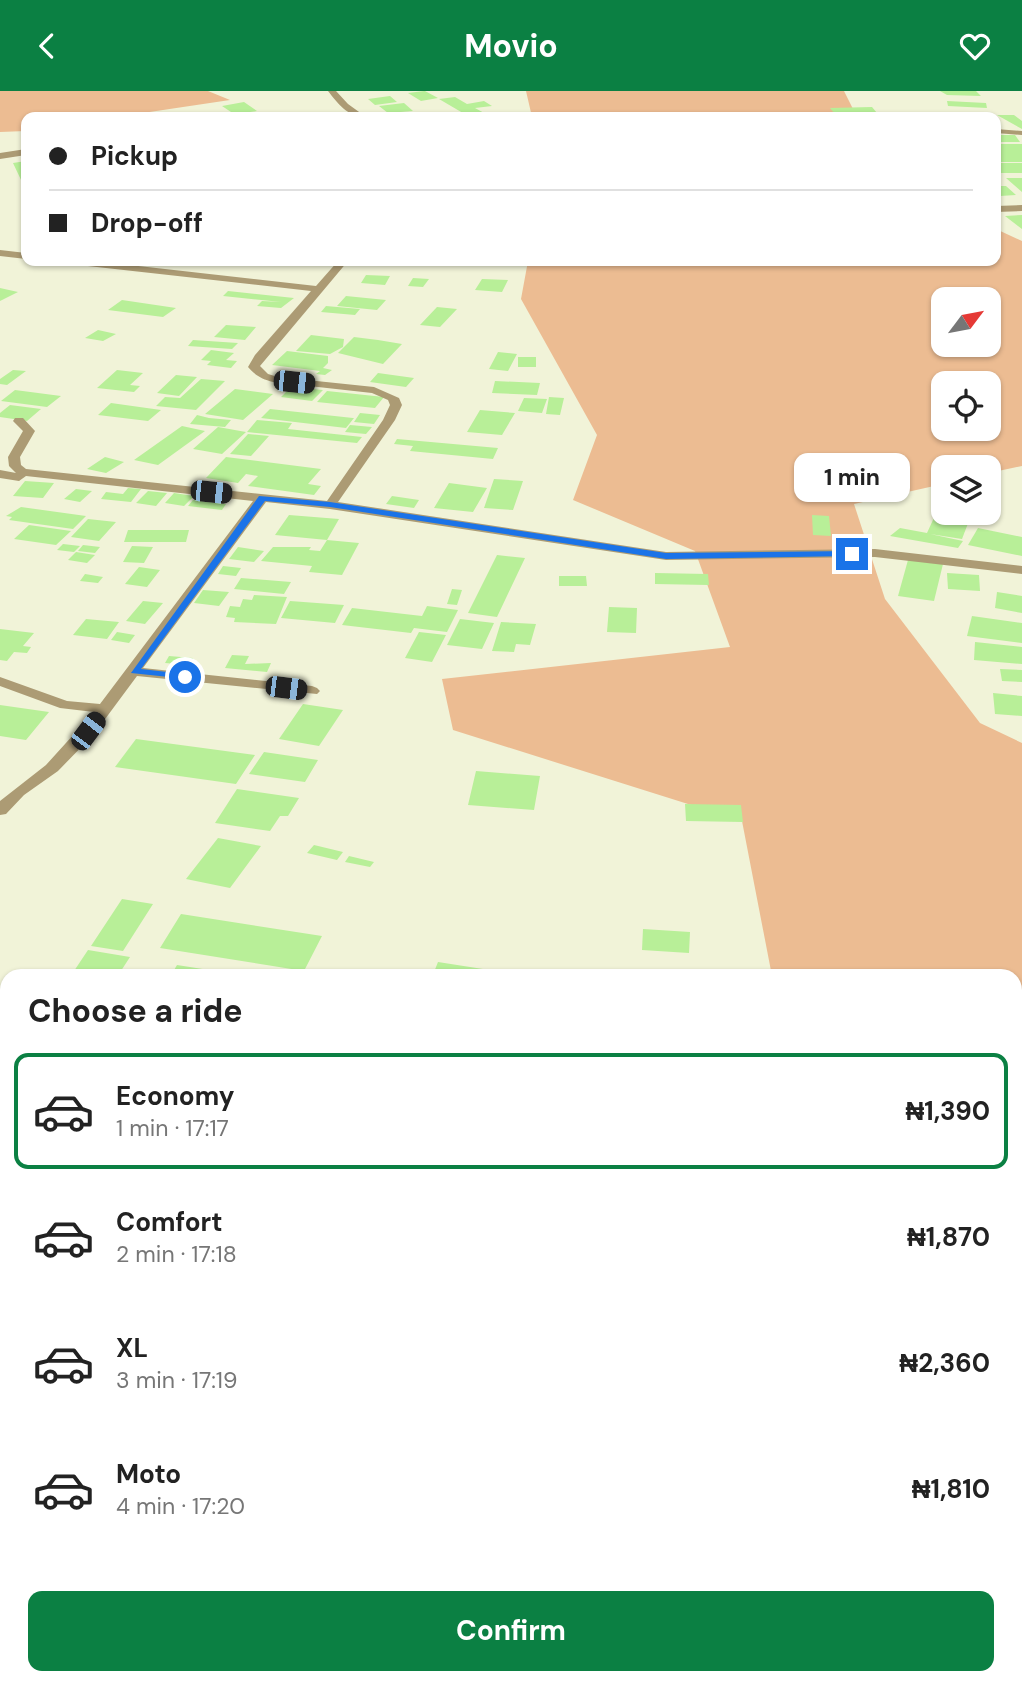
<!DOCTYPE html>
<html lang="en">
<head>
<meta charset="utf-8">
<style>
	body { margin:0; font-family:"DM Sans",sans-serif; background:#f6f6f6; color:#222; height:100vh; display:flex; flex-direction:column; font-size:26px; white-space:nowrap }
	* { box-sizing:border-box; margin:0 }
	p { font-size:23px; color:#767676 }
	.icon { flex:none; width:38px; height:38px; fill:none; stroke:currentColor; stroke-width:2; stroke-linecap:round; stroke-linejoin:round }
	.map { position:relative; flex:1; overflow:hidden }
	.sheet { position:absolute; left:0px; top:878px; width:1022px; height:716px; display:flex; flex-direction:column; background:#fff; border-radius:21px 21px 0 0; box-shadow:0 2px 5px #0004 }
	.sheet>* { flex:none }
	.guide { position:absolute; left:21px; top:21px; width:980px; height:154px; border-radius:14px; box-shadow:0 2px 5px #0004; display:grid; align-content:center; height:154px; padding:0 28px; background:#fff }
	.needle { width:46px; rotate:58deg }
	.controls { position:absolute; left:931px; top:196px; display:grid; gap:14px }
	.controls a { display:grid; place-items:center; width:70px; height:70px; border-radius:14px; background:#fff; box-shadow:0 2px 5px #0004; font-size:35px }
	.end { position:absolute; width:32px; height:32px; margin:-16px; border:9px solid #1a73e8; background:#fff; box-shadow:0 0 0 4px #fff }
	.from { border-radius:50% }
	.bubble { position:absolute; height:49px; border-radius:14px; background:#fff; box-shadow:0 2px 5px #0004; font-size:23px; font-weight:700; line-height:49px; text-align:center }
	.car { position:absolute; width:21px; height:42px; margin:-21px -10px; border-radius:9px; box-shadow:0 0 5px 2px #0007; background:linear-gradient(#222 24%,#8ab4d8 0 40%,#222 0 76%,#8ab4d8 0 86%,#222 0) }
	.guide b { display:flex; align-items:center; gap:24px; height:66px; font-size:26px }
	.guide b+b { border-top:2px solid #e0e0e0 }
	.guide i { width:18px; height:18px; background:#222 }
	ul { padding:0; list-style:none }
	li { display:flex; align-items:center; gap:21px; height:116px; margin:0 14px 10px; padding:0 14px; border:4px solid transparent; border-radius:14px }
	li div { flex:1 }
	li b { display:block; font-size:26px }
	li em { font-style:normal; font-weight:700 }
	li.on { border-color:#0b8043 }
	li>.icon { width:63px; height:63px; stroke-width:1.5 }
	h2 { padding:0 28px; font-size:32px; line-height:84px }
	.cta { display:flex; gap:14px; margin-top:auto; padding:14px 28px }
	.cta a { flex:1; height:80px; border-radius:14px; background:#0b8043; color:#fff; font-size:28px; font-weight:700; line-height:80px; text-align:center }
	header { display:flex; justify-content:space-between; align-items:center; height:91px; padding:0 28px; background:#0b8043; color:#fff; font-size:32px; font-weight:700 }
	.map>svg:first-child { display:block }
	.green { fill:#ecbc92; fill-rule:evenodd }
	.building { fill:#b8ef98 }
	.lines { fill:none; stroke-linecap:round; stroke-linejoin:round }
	.street { fill:#ac9b74; fill-rule:evenodd }
	.route { fill:#1a73e8 }
</style>
</head>
<body>
<header><svg class="icon" aria-label="back" viewBox="0 0 24 24"><path d="M15 5l-7 7 7 7"/></svg>Movio<svg class="icon" aria-label="heart" viewBox="0 0 24 24"><path d="M12 20l-8-8c-3-5 5-10 8-4 3-6 11-1 8 4z"/></svg></header>
<div class="map">
<svg width="1022" height="1593" viewBox="0 0 1022 1593">
	<rect width="100%" height="100%" fill="#f1f3d8"/>
	<path class="green" d="M 0,0 L 208,0 L 230,9 L 116,26 L 26,26 L 26,40 L 0,41 Z
		M 526,0 L 844,0 L 857,26 L 532,26 Z
		M 996,138 L 1022,150 L 1022,375 L 989,382 L 989,376 L 943,376 L 943,393 L 854,413 L 885,508 L 980,632 L 1022,652 L 1022,1593 L 993,1593 L 990,1587 L 1015,1587 L 1015,886 L 772,885 L 742,730 L 453,639 L 442,588 L 730,556 L 695,460 L 573,409 L 597,344 L 521,208 L 528,170 L 996,170 ZM 943,208 L 989,208 L 989,254 L 943,254 ZM 943,292 L 989,292 L 989,338 L 943,338 Z"/>
	<path class="building" d="M 424,0 L 425,0 L 438,7 L 421,10 L 408,2 Z
		M 940,0 L 976,0 L 981,5 L 947,4 Z
		M 390,5 L 397,11 L 375,14 L 368,8 Z
		M 455,6 L 467,13 L 484,10 L 492,15 L 475,17 L 486,23 L 468,25 L 439,8 Z
		M 947,10 L 986,12 L 987,17 L 948,15 Z
		M 244,11 L 257,20 L 234,23 L 222,15 Z
		M 404,12 L 413,20 L 388,22 L 379,15 Z
		M 872,16 L 877,22 L 835,23 L 830,17 Z
		M 997,24 L 1014,24 L 1022,30 L 1022,38 Z
		M 996,44 L 1015,44 L 1020,51 L 996,51 Z
		M 996,53 L 1022,53 L 1022,71 L 996,71 L 996,58 L 999,58 Z
		M 26,70 L 26,90 L 22,91 L 13,72 Z
		M 996,72 L 1022,72 L 1022,82 L 996,82 Z
		M 1006,87 L 1022,87 L 1022,101 Z
		M 996,95 L 1006,95 L 1016,104 L 1000,105 Z
		M 1022,124 L 1022,138 L 1005,125 Z
		M 366,184 L 390,185 L 385,194 L 361,192 Z
		M 413,187 L 429,188 L 423,196 L 408,195 Z
		M 482,188 L 508,189 L 502,201 L 475,199 Z
		M 0,197 L 18,201 L 0,210 Z
		M 228,200 L 294,207 L 281,217 L 257,215 L 262,210 L 281,211 L 223,205 Z
		M 346,205 L 386,209 L 377,219 L 337,215 Z
		M 122,209 L 176,217 L 163,226 L 108,219 Z
		M 326,215 L 360,218 L 355,224 L 321,221 Z
		M 437,216 L 457,218 L 440,236 L 420,234 Z
		M 226,234 L 256,236 L 245,249 L 214,246 Z
		M 98,239 L 116,243 L 103,250 L 85,247 Z
		M 311,244 L 344,248 L 343,256 L 330,263 L 296,260 Z
		M 354,246 L 378,249 L 402,253 L 383,273 L 338,262 Z
		M 193,249 L 238,252 L 232,258 L 188,255 Z
		M 211,259 L 234,262 L 226,269 L 237,270 L 231,277 L 207,274 L 211,270 L 201,269 Z
		M 287,260 L 328,265 L 328,272 L 323,277 L 332,279 L 325,284 L 316,283 L 320,280 L 272,274 Z
		M 498,261 L 517,263 L 508,280 L 489,278 Z
		M 518,266 L 536,266 L 536,276 L 518,276 Z
		M 13,279 L 26,280 L 7,294 L 0,293 L 0,288 Z
		M 117,279 L 143,282 L 130,294 L 140,295 L 134,301 L 97,297 Z
		M 378,282 L 414,287 L 406,296 L 370,291 Z
		M 176,284 L 197,286 L 179,305 L 157,302 Z
		M 201,288 L 225,290 L 196,319 L 156,315 L 165,306 L 180,307 Z
		M 495,290 L 540,292 L 537,304 L 492,302 Z
		M 291,296 L 323,299 L 312,310 L 281,306 Z
		M 235,298 L 273,303 L 243,329 L 205,323 Z
		M 15,299 L 61,305 L 47,316 L 1,310 Z
		M 327,300 L 384,306 L 375,317 L 317,311 Z
		M 549,306 L 564,307 L 560,324 L 546,323 Z
		M 524,307 L 547,308 L 542,322 L 518,320 Z
		M 111,312 L 161,319 L 148,330 L 98,324 Z
		M 10,314 L 41,318 L 27,330 L 0,326 L 0,322 Z
		M 270,318 L 353,327 L 354,327 L 346,337 L 261,327 Z
		M 480,319 L 515,322 L 502,344 L 467,341 Z
		M 360,322 L 380,324 L 374,333 L 354,331 Z
		M 197,324 L 209,327 L 231,329 L 225,336 L 190,333 Z
		M 257,329 L 292,332 L 288,338 L 362,346 L 357,352 L 247,341 Z
		M 350,334 L 372,336 L 366,343 L 345,341 Z
		M 182,335 L 205,340 L 158,374 L 134,369 Z
		M 218,336 L 246,341 L 222,363 L 193,358 Z
		M 248,343 L 269,345 L 251,365 L 230,363 Z
		M 397,348 L 498,357 L 493,368 L 410,360 L 413,355 L 394,353 Z
		M 105,366 L 124,371 L 106,382 L 87,378 Z
		M 226,366 L 321,378 L 308,393 L 321,395 L 314,404 L 248,395 L 258,385 L 246,383 L 238,392 L 206,387 Z
		M 494,388 L 523,390 L 513,419 L 484,417 Z
		M 25,390 L 54,392 L 43,407 L 13,405 Z
		M 449,392 L 487,397 L 473,421 L 434,417 Z
		M 128,397 L 141,398 L 131,411 L 101,408 L 106,401 L 123,403 Z
		M 76,398 L 92,400 L 80,411 L 64,408 Z
		M 148,400 L 167,402 L 156,415 L 136,412 Z
		M 174,402 L 194,405 L 184,415 L 165,412 Z
		M 392,405 L 419,409 L 414,417 L 386,413 Z
		M 943,407 L 943,422 L 972,422 L 962,448 L 930,443 L 963,450 L 958,457 L 890,445 L 900,437 L 927,442 Z
		M 193,409 L 226,413 L 222,419 L 188,415 Z
		M 21,416 L 86,425 L 73,438 L 9,429 L 12,426 L 6,425 Z
		M 289,424 L 339,428 L 327,449 L 275,444 Z
		M 812,424 L 829,425 L 831,445 L 813,444 Z
		M 88,428 L 116,431 L 99,450 L 71,446 Z
		M 29,434 L 71,440 L 56,454 L 14,448 Z
		M 978,437 L 1022,446 L 1022,465 L 968,454 Z
		M 128,439 L 189,439 L 186,451 L 124,451 Z
		M 327,449 L 359,452 L 342,484 L 309,481 L 312,475 L 261,470 L 273,456 L 311,456 L 309,459 L 320,460 Z
		M 63,453 L 80,455 L 74,461 L 57,459 Z
		M 83,454 L 100,456 L 95,462 L 78,460 Z
		M 132,455 L 153,456 L 144,472 L 123,471 Z
		M 238,456 L 264,460 L 254,471 L 229,468 Z
		M 76,461 L 95,464 L 87,472 L 68,469 Z
		M 497,464 L 525,467 L 497,526 L 468,522 Z
		M 908,469 L 943,473 L 934,510 L 898,505 Z
		M 223,475 L 241,477 L 236,485 L 218,483 Z
		M 139,476 L 160,479 L 147,496 L 125,493 Z
		M 655,482 L 708,483 L 709,494 L 655,493 Z
		M 947,482 L 979,484 L 980,500 L 948,498 Z
		M 85,483 L 103,486 L 98,492 L 80,490 Z
		M 559,485 L 586,485 L 587,495 L 559,495 Z
		M 241,487 L 291,491 L 284,503 L 234,498 Z
		M 452,498 L 462,499 L 457,514 L 447,513 Z
		M 203,499 L 229,501 L 219,515 L 194,512 Z
		M 997,501 L 1022,505 L 1022,522 L 995,517 Z
		M 254,504 L 287,506 L 276,533 L 234,531 L 235,527 L 226,526 L 230,515 L 240,516 L 243,508 L 252,509 Z
		M 143,510 L 163,512 L 145,533 L 126,530 Z
		M 290,510 L 344,514 L 335,532 L 281,527 Z
		M 427,515 L 458,519 L 447,541 L 414,537 L 411,542 L 342,534 L 352,517 L 422,525 Z
		M 609,516 L 637,517 L 636,542 L 607,541 Z
		M 972,525 L 1022,532 L 1022,552 L 967,545 Z
		M 86,528 L 119,531 L 107,548 L 73,544 Z
		M 460,528 L 494,532 L 482,558 L 447,554 Z
		M 501,531 L 536,533 L 530,554 L 516,553 L 514,561 L 492,560 Z
		M 0,538 L 34,542 L 23,555 L 31,556 L 27,562 L 14,561 L 7,570 L 0,569 Z
		M 117,541 L 135,544 L 129,552 L 111,549 Z
		M 419,541 L 446,544 L 432,571 L 405,567 Z
		M 975,551 L 1022,556 L 1022,573 L 974,569 Z
		M 232,564 L 249,565 L 245,573 L 271,572 L 267,581 L 225,577 Z
		M 169,565 L 193,567 L 189,574 L 165,572 Z
		M 1000,578 L 1022,579 L 1022,591 L 1002,590 Z
		M 993,602 L 1022,605 L 1022,625 L 995,623 Z
		M 303,613 L 343,619 L 319,655 L 279,648 Z
		M 0,614 L 49,621 L 26,649 L 0,645 Z
		M 136,648 L 255,664 L 236,693 L 115,676 Z
		M 264,661 L 318,669 L 305,691 L 249,683 Z
		M 476,680 L 540,685 L 534,719 L 468,714 Z
		M 237,698 L 299,707 L 288,725 L 280,725 L 270,740 L 215,732 Z
		M 685,713 L 741,714 L 743,731 L 686,730 Z
		M 218,747 L 261,755 L 230,797 L 186,788 Z
		M 314,754 L 343,761 L 337,769 L 307,762 Z
		M 349,765 L 374,771 L 370,776 L 345,771 Z
		M 122,808 L 153,813 L 123,860 L 91,855 Z
		M 181,823 L 322,845 L 304,880 L 160,857 Z
		M 643,838 L 690,841 L 689,862 L 642,859 Z
		M 88,859 L 130,866 L 117,886 L 70,886 Z
		M 438,871 L 522,884 L 522,886 L 432,886 Z
		M 177,874 L 209,879 L 206,886 L 170,886 Z
		M 213,878 L 251,884 L 251,886 L 210,886 Z
		M 7,948 L 7,972 L 0,971 L 0,958 Z
		M 0,979 L 7,980 L 7,1016 L 0,1015 Z
		M 0,1019 L 7,1020 L 7,1031 L 0,1043 Z
		M 7,1160 L 7,1213 L 0,1211 L 0,1169 Z
		M 0,1535 L 7,1537 L 7,1558 L 0,1574 Z
		M 265,1587 L 341,1587 L 339,1593 L 263,1593 Z"/>
	<g class="lines">
		<path class="street" d="M 328,0 L 336,0 L 348,13 L 366,26 C 349,27 338,13 328,0 Z
			M 996,38 L 1022,40 L 1022,44 L 996,42 Z
			M 26,58 L 26,64 L 0,68 L 0,62 Z
			M 1022,114 L 1022,120 L 996,121 L 996,115 Z
			M 0,159 L 26,162 L 26,168 L 0,165 Z
			M 65,170 L 94,170 L 316,195 L 338,170 L 348,170 L 260,275 L 268,283 L 278,286 L 374,296 L 399,307 L 402,314 L 395,329 L 338,411 L 666,461 L 875,458 L 1022,475 L 1022,483 L 875,466 L 666,469 L 330,418 L 266,411 L 143,577 L 312,595 L 317,597 L 320,600 L 317,603 L 137,585 L 94,643 L 58,680 L 24,704 L 6,723 L 0,724 L 0,710 L 46,674 L 94,621 L 60,617 L 0,595 L 0,586 L 67,610 L 100,613 L 253,410 L 26,385 L 19,390 L 0,387 L 0,379 L 16,382 L 9,375 L 8,366 L 23,340 L 13,330 L 15,327 L 23,327 L 35,340 L 20,366 L 21,374 L 26,378 L 327,410 L 383,329 L 390,314 L 388,309 L 372,302 L 273,291 C 262,288 256,285 248,276 L 255,264 L 311,200 L 70,173 Z
			M 0,1367 L 7,1369 L 7,1389 L 0,1387 Z
			M 50,1587 L 78,1587 L 76,1593 L 47,1593 Z"/>
	</g>
	<path class="route" d="M 259,405 L 330,411 L 666,462 L 852,460 L 856,463 L 852,465 L 666,468 L 330,416 L 265,410 L 141,578 L 185,583 L 188,588 L 131,582 Z"/>
</svg>
<div class="controls">
<a><svg class="needle" viewBox="-14 -14 28 28"><path d="M0-13l5 13h-10z" fill="#e53935"/><path d="M0 13l5-13h-10z" fill="#767676"/></svg></a>
<a><svg class="icon" aria-label="locate" viewBox="0 0 24 24"><circle cx="12" cy="12" r="6"/><path d="M12 2v4M12 18v4M2 12h4M18 12h4"/></svg></a>
<a><svg class="icon" aria-label="layers" viewBox="0 0 24 24"><path d="M12 4l9 5-9 5-9-5zM3 14l9 5 9-5"/></svg></a>
</div>
<i class="end from" style="left:185px;top:586px"></i>
<i class="end" style="left:852px;top:463px"></i>
<div class="bubble" style="left:794px;top:362px;width:116px">1 min</div>
<i class="car" style="left:294px;top:291px;rotate:96deg"></i>
<i class="car" style="left:211px;top:401px;rotate:96deg"></i>
<i class="car" style="left:286px;top:597px;rotate:97deg"></i>
<i class="car" style="left:88px;top:640px;rotate:37deg"></i>
<div class="guide">
<b><i class="from"></i>Pickup</b>
<b><i></i>Drop-off</b>
</div>
<section class="sheet">
<h2>Choose a ride</h2>
<ul>
<li class="on"><svg class="icon" aria-label="car" viewBox="0 0 24 24"><path d="M5 17H2v-5l4-1 3-4h7l3 4 3 1v5h-3M9 17h6M6 11h13"/><circle cx="7" cy="17" r="2"/><circle cx="17" cy="17" r="2"/></svg><div><b>Economy</b><p>1 min · 17:17</p></div><em>₦1,390</em></li>
<li><svg class="icon" aria-label="car" viewBox="0 0 24 24"><path d="M5 17H2v-5l4-1 3-4h7l3 4 3 1v5h-3M9 17h6M6 11h13"/><circle cx="7" cy="17" r="2"/><circle cx="17" cy="17" r="2"/></svg><div><b>Comfort</b><p>2 min · 17:18</p></div><em>₦1,870</em></li>
<li><svg class="icon" aria-label="car" viewBox="0 0 24 24"><path d="M5 17H2v-5l4-1 3-4h7l3 4 3 1v5h-3M9 17h6M6 11h13"/><circle cx="7" cy="17" r="2"/><circle cx="17" cy="17" r="2"/></svg><div><b>XL</b><p>3 min · 17:19</p></div><em>₦2,360</em></li>
<li><svg class="icon" aria-label="car" viewBox="0 0 24 24"><path d="M5 17H2v-5l4-1 3-4h7l3 4 3 1v5h-3M9 17h6M6 11h13"/><circle cx="7" cy="17" r="2"/><circle cx="17" cy="17" r="2"/></svg><div><b>Moto</b><p>4 min · 17:20</p></div><em>₦1,810</em></li>
</ul>
<div class="cta"><a>Confirm</a></div>
</section>
</div>
</body>
</html>
